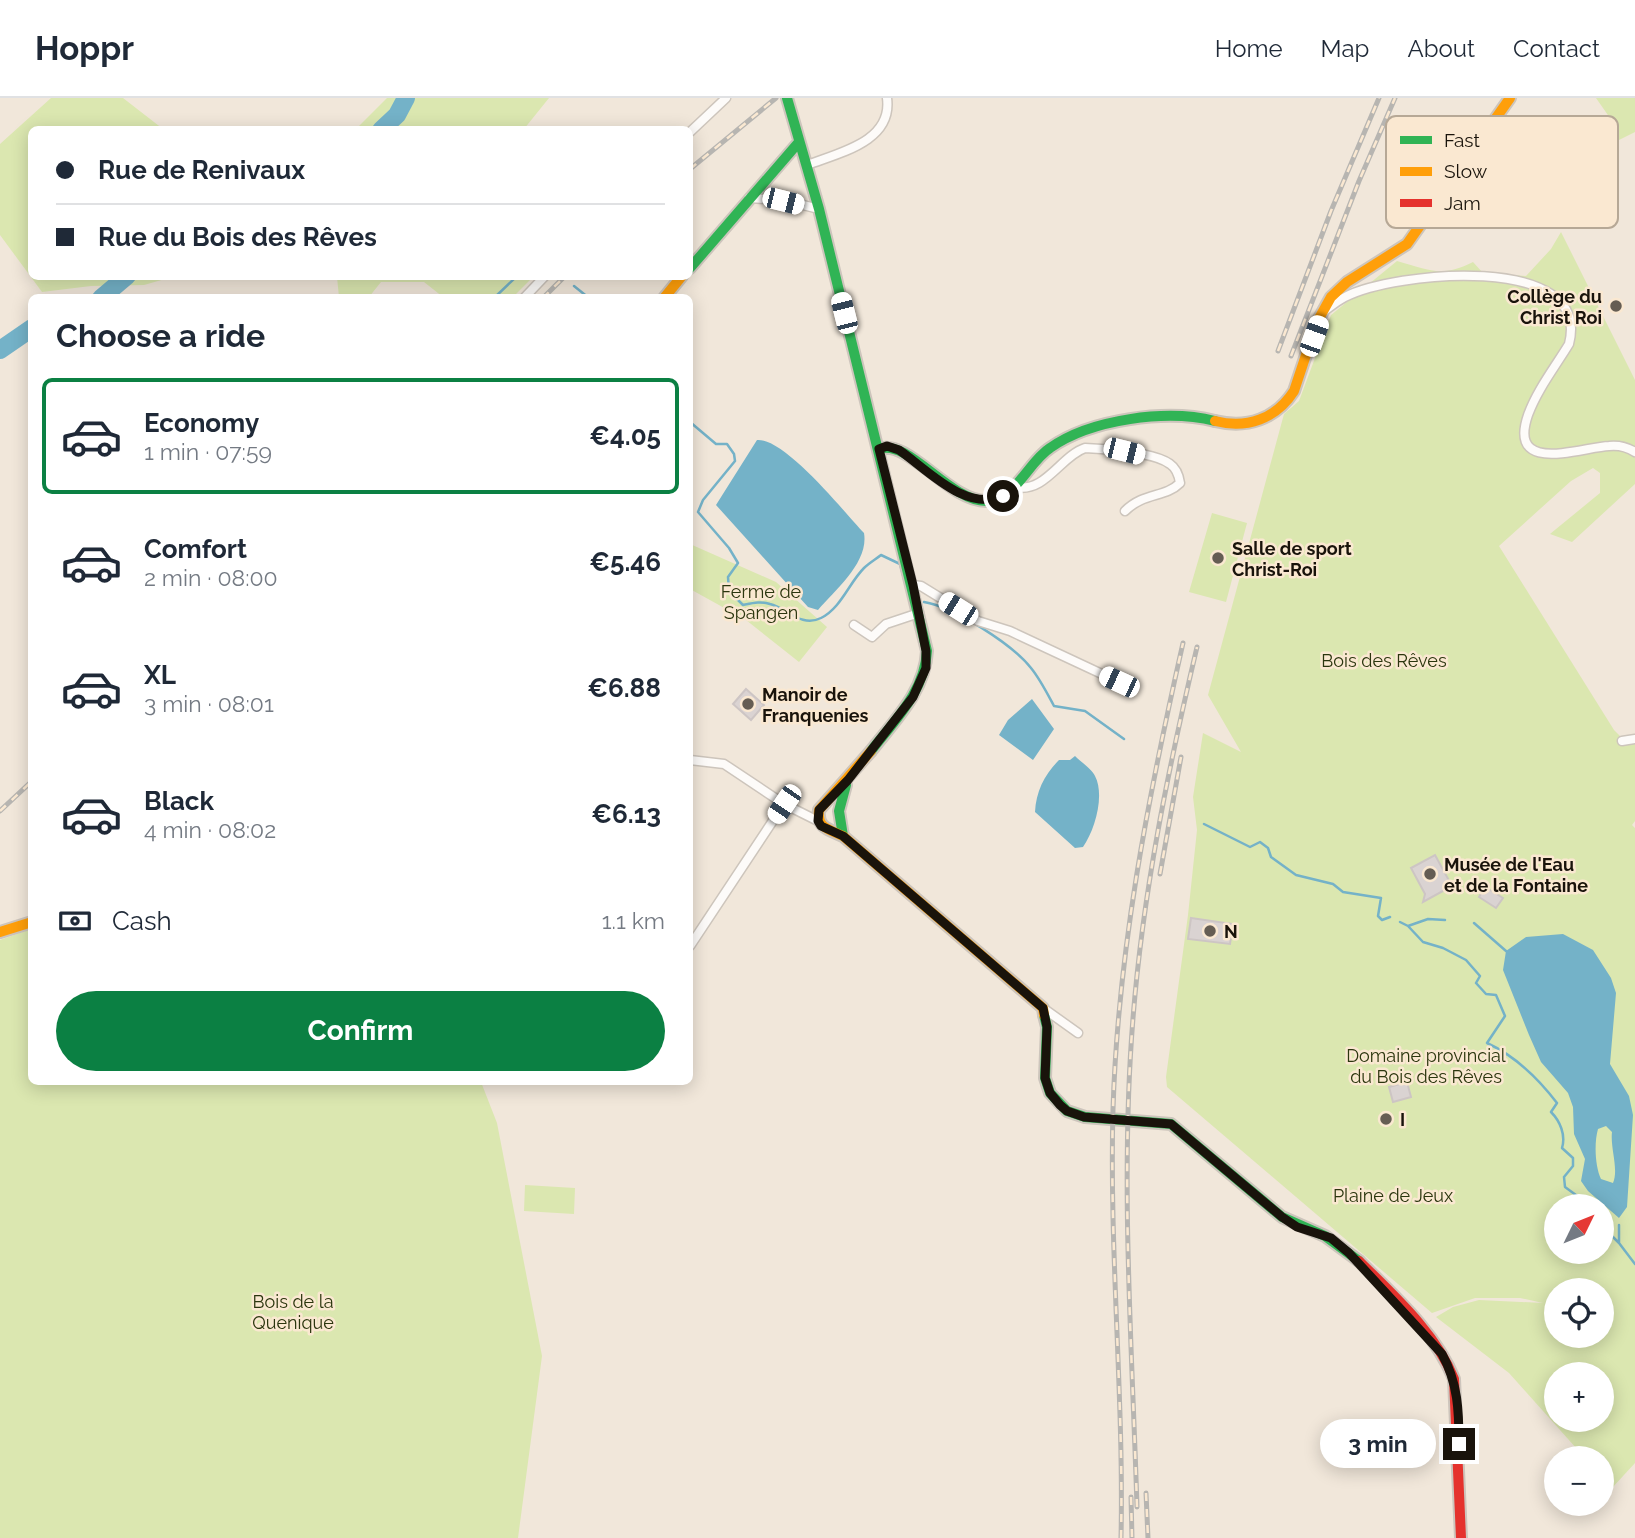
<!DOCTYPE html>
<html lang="en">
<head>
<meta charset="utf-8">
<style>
	body { margin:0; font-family:Raleway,sans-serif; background:#f2f2f3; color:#1f2937; height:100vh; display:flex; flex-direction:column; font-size:26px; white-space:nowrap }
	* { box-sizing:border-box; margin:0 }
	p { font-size:23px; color:#747a83 }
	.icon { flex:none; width:38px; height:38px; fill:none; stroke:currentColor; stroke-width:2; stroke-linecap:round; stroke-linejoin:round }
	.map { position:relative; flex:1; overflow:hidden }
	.drawer { position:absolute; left:28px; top:196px; width:665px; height:791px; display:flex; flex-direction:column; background:#fff; border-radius:10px; box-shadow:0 4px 18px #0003 }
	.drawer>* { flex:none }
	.banner { position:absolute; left:28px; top:28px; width:665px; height:154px; border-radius:10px; box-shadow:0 4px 18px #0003; display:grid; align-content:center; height:154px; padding:0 28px; background:#fff }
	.needle { width:46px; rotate:47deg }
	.tools { position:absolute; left:1544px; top:1096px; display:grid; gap:14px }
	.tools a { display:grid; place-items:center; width:70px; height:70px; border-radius:50%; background:#fff; box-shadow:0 4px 18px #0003; font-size:35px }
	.end { position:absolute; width:32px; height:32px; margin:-16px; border:9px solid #19130b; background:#fff; box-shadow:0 0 0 4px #fff }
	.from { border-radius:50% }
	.bubble { position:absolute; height:49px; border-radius:24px; background:#fff; box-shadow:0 4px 18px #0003; font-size:23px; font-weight:700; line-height:49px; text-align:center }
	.car { position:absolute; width:21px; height:42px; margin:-21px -10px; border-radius:9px; box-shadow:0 0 5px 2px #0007; background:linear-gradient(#fff 24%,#345 0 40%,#fff 0 76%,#345 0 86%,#fff 0) }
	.banner b { display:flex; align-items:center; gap:24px; height:66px; font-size:26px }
	.banner b+b { border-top:2px solid #e0e1e3 }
	.banner i { width:18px; height:18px; background:#1f2937 }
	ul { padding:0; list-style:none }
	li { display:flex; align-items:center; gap:21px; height:116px; margin:0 14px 10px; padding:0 14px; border:4px solid transparent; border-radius:10px }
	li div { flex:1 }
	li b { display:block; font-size:26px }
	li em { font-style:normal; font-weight:700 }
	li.selected { border-color:#0b8043 }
	li>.icon { width:63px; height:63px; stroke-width:1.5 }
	h2 { padding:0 28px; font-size:32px; line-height:84px }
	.pay { display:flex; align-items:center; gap:18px; height:77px; padding:0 28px; font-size:26px }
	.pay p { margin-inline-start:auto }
	.cta { display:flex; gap:14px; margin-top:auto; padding:14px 28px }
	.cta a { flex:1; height:80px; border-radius:42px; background:#0b8043; color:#fff; font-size:28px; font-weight:700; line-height:80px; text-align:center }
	header { display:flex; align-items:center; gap:42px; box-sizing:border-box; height:98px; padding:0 35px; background:#fff; border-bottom:2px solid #e0e1e3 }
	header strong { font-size:33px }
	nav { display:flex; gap:38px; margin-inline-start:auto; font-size:24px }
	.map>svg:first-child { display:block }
	.green { fill:#dbe7b0; fill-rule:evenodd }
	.water { fill:#74b2c8; fill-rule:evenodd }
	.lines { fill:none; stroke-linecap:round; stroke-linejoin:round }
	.stream { stroke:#74b2c8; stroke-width:2.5 }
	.river { stroke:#74b2c8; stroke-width:18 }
	.building { fill:#dad3d2; stroke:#cdc5c4; stroke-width:2 }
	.street-casing { stroke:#cdc5bc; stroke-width:11 }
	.fast-casing { stroke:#cdc5bc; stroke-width:14 }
	.slow-casing { stroke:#cdc5bc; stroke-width:14 }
	.jam-casing { stroke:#cdc5bc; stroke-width:14 }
	.street { stroke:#fdfbf9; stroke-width:8 }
	.fast { stroke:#30b455; stroke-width:10 }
	.slow { stroke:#ff9f0a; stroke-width:10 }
	.jam { stroke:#e5322d; stroke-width:10 }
	.rail-casing { stroke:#b7b5b1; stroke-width:5 }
	.rail { stroke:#fae8d1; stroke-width:2.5; stroke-dasharray:8; stroke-linecap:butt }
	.route { stroke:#19130b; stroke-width:9 }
	.poi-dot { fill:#655d53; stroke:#fae8d1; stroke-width:2.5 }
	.labels { text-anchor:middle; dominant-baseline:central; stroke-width:5; stroke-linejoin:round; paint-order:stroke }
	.poi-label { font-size:18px; font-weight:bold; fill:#19130b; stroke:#fae8d1; text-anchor:start }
	.park-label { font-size:18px; fill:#2b360e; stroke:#fae8d1 }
	.key { fill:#fae8d1; stroke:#b6a896; stroke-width:2 }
	.key-label { font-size:19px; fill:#19130b }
</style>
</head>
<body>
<header>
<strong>Hoppr</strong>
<nav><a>Home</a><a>Map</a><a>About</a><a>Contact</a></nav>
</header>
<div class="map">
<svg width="1635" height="1440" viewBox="0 0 1635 1440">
	<rect width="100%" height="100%" fill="#f1e7da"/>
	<path class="green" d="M 51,0 L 123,0 L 163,31 L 32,32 L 32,178 L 172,179 L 144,187 L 91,188 L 42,194 L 0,137 L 0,46 Z
		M 387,0 L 549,0 L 524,31 L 356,31 Z
		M 1596,0 L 1635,0 L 1635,34 L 1607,48 L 1598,36 L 1610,20 Z
		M 1561,134 L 1635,282 L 1635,386 L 1572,444 L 1550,436 L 1600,395 L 1600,375 L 1593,370 L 1571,383 L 1499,448 L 1614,632 L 1622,640 L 1635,637 L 1635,723 L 1632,727 L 1635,730 L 1635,1365 L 1612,1390 L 1601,1378 L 1601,1360 L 1585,1360 L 1509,1275 L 1436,1219 L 1453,1209 L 1479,1202 L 1543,1205 L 1520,1200 L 1475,1200 L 1432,1215 L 1167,989 L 1166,979 L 1188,817 L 1197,732 L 1193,699 L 1203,635 L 1241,654 L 1208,597 L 1284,316 L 1299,303 L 1331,217 L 1397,163 C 1429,172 1442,180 1473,164 L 1483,175 L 1526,178 L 1551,151 ZM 1556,1108 L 1601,1108 L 1601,1153 L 1556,1153 ZM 1556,1192 L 1601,1192 L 1601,1237 L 1556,1237 ZM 1556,1276 L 1601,1276 L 1601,1321 L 1556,1321 Z
		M 337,179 L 337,178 L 533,179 L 512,200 L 443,199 L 424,184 L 381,184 L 369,199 L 339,199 Z
		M 1212,415 L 1247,425 L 1226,504 L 1189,494 Z
		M 690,446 L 776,484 L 827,529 L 799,564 L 746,522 L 690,491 Z
		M 31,831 L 32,984 L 481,984 L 497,1025 L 542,1258 L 518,1440 L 0,1440 L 0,842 Z
		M 525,1087 L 575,1090 L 574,1116 L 524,1113 Z"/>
	<path class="water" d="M 757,342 C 785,340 843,413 864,435 C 869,464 836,491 818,512 L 808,509 L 716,407 Z
		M 1032,601 L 1054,631 L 1033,662 L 999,637 L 1008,622 Z
		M 1075,658 C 1081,664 1092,671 1095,678 C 1105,697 1095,732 1083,749 L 1075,750 L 1035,714 C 1036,693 1045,676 1059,662 L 1070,662 Z
		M 1563,836 L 1593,852 L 1611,880 L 1616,895 L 1610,966 L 1629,998 L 1633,1017 L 1627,1109 L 1619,1120 L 1588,1093 L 1581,1083 L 1585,1061 L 1574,1036 L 1573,1009 L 1568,995 L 1541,964 L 1529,937 L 1503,872 L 1506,853 L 1526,839 ZM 1606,1028 L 1612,1034 C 1610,1050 1619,1071 1613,1085 L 1601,1081 C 1595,1068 1594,1045 1598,1031 Z"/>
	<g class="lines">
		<path class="stream" d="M 574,188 L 589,200
			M 494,200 L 517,178
			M 690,324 L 716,346 L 727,346 L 734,356 L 735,363 L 703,402 L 698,414 L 729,450 L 738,465 L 728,479 L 729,493 L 743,507 C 753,505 761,503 770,506 C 787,510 801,530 821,520 C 841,510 849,485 864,470 C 869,465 876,461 881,457 L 900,466 L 911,507
			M 924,504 C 954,509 1012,546 1031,570 C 1040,581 1047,595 1054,608 L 1085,613 L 1124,641
			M 1204,726 L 1250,749 L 1260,744 L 1268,750 L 1271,759 L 1296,777 L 1333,786 L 1343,794 L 1381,800 L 1378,818 L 1382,822 L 1390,819
			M 1400,824 L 1408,828 L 1428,821 L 1445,822
			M 1474,825 L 1506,853
			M 1408,828 L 1423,844 L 1443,850 L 1466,862 L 1480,878 L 1476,885 L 1486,896 L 1496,897 L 1505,918 L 1487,945 C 1515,958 1538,980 1557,1005 L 1551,1014 C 1560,1023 1566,1037 1562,1050 L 1573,1060 L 1573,1068 L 1564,1079 L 1565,1089 L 1591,1108
			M 1601,1119 L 1609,1135 L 1619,1145
			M 1619,1127 L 1619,1145 L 1635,1166"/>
		<path class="river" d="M 381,32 L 397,17 L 406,0
			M 101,200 L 127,178
			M 0,252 L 32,230"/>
	</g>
	<path class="building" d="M 746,591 L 764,607 L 751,622 L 733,606 Z
		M 1435,757 L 1452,788 L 1423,804 L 1425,796 L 1411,770 Z
		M 1485,789 L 1503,800 L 1496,810 L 1479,799 Z
		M 1191,820 L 1233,826 L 1230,846 L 1188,841 Z
		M 1407,984 L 1411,999 L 1393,1004 L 1389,989 Z"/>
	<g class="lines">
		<defs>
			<path id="street" d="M 690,34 L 726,0
				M 807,67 C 838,55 893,44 887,0
				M 749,100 L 783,102 L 819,111
				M 524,200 L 545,178
				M 1323,214 C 1330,209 1337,203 1345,199 C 1392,174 1593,153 1569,246 C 1555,269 1537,292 1528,317 C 1507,378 1582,349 1609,348 C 1618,347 1627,349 1635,354
				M 1016,389 C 1045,395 1061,358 1085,350 C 1105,351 1154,354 1170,366 C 1176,370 1179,378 1180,385 C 1165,400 1144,394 1125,413
				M 913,487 L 921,488 L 978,523 L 1010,533 L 1119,584
				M 854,527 L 872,539 L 886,526 L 919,515
				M 1622,643 L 1635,641
				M 690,662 L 724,666 L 784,706 L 818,723
				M 690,848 L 784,706
				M 1043,910 L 1078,935"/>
			<path id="fast" d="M 787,0 L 819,111 L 927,553 C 925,593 895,622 871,653
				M 690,170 L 799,44
				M 879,351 C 908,340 949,403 986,403 C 1015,403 1028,364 1050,350 C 1091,321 1167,311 1215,323
				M 843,738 L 839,713 L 846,687
				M 1044,917 L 1047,929 L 1045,980 L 1050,995 L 1067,1013 L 1085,1019 L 1171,1026 L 1282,1119 L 1325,1138 L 1359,1163"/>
			<path id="slow" d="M 664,200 L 682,178
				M 1215,323 C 1247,331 1276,321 1294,293 L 1317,224 L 1331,199 L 1347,184 L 1407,146 L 1510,0
				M 871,653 L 819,712 C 817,730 828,731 843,738 L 1043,910 L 1044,917
				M 0,834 L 32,824"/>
			<path id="jam" d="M 1359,1163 C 1393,1197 1436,1235 1454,1281 L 1461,1440"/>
		</defs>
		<use href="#street" class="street-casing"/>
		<use href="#fast" class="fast-casing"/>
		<use href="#slow" class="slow-casing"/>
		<use href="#jam" class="jam-casing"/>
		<use href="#street" class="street"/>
		<use href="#fast" class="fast"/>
		<use href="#slow" class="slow"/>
		<use href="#jam" class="jam"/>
		<defs>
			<path id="rail" d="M 690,71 L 776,0
				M 543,200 L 565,178
				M 1278,253 L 1331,113 L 1379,0
				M 1291,258 L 1359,83 L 1395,0
				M 0,713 L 32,683
				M 1160,776 L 1181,659
				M 1146,1395 L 1148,1440
				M 1131,1399 L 1132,1440
				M 1137,1409 C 1132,1246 1120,1082 1133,920 C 1143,794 1168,672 1197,549
				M 1121,1440 C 1124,1297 1109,1154 1113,1011 C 1118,852 1148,700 1183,545"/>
		</defs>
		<use href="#rail" class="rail-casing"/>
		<use href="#rail" class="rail"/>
	</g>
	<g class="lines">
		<path class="route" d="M 1003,398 C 965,414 928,372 899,352 L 887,348 L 879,351 L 913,487 L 926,553 L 926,570 L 913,599 L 848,682 L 819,712 L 818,723 L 821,728 L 843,738 L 1043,910 L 1047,929 L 1045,980 L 1050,995 L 1060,1007 L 1067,1013 L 1084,1019 L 1171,1026 L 1282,1119 L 1297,1129 L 1331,1140 L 1349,1155 L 1442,1256 C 1458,1285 1459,1313 1459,1346"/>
	</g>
	<g class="poi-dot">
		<circle cx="1616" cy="208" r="7"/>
		<circle cx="1218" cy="460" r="7"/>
		<circle cx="748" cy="606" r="7"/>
		<circle cx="1430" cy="776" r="7"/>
		<circle cx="1210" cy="833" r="7"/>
		<circle cx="1386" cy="1021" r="7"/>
	</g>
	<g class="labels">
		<g class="poi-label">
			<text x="1602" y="198" text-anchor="end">Collège du<tspan x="1602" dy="21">Christ Roi</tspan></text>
			<text x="1232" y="450">Salle de sport<tspan x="1232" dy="21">Christ-Roi</tspan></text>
			<text x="762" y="596">Manoir de<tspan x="762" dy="21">Franquenies</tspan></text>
			<text x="1444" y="766">Musée de l'Eau<tspan x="1444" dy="21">et de la Fontaine</tspan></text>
			<text x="1224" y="833">N</text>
			<text x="1400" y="1021">I</text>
		</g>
		<g class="park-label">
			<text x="761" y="493">Ferme de<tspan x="761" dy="21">Spangen</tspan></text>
			<text x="1384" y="562">Bois des Rêves</text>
			<text x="1426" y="957">Domaine provincial<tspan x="1426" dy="21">du Bois des Rêves</tspan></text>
			<text x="1393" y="1097">Plaine de Jeux</text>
			<text x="293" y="1203">Bois de la<tspan x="293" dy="21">Quenique</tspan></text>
		</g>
	</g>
	<rect x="1386" y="18" width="232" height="112" rx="10" class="key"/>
	<rect x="1400" y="38" width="32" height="8" fill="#30b455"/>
	<rect x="1400" y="69" width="32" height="9" fill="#ff9f0a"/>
	<rect x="1400" y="101" width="32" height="8" fill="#e5322d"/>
	<g class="key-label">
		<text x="1444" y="49">Fast</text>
		<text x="1444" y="80">Slow</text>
		<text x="1444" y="112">Jam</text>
	</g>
</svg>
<div class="tools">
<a><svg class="needle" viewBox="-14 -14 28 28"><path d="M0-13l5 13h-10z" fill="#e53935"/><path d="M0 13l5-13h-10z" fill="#747a83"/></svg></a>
<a><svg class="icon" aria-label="locate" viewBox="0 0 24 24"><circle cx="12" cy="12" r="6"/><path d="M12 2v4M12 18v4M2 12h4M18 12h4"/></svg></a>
<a>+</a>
<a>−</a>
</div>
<i class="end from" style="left:1003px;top:398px"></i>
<i class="end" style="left:1459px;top:1346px"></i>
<div class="bubble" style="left:1320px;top:1321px;width:116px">3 min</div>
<i class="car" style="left:783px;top:103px;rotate:104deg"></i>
<i class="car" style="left:844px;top:215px;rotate:346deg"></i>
<i class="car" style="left:1314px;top:238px;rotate:20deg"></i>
<i class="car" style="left:1124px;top:353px;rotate:104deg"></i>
<i class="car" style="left:958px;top:511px;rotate:302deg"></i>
<i class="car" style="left:1119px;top:584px;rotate:295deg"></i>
<i class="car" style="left:784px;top:706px;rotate:214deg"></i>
<div class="banner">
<b><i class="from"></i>Rue de Renivaux</b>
<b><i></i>Rue du Bois des Rêves</b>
</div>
<section class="drawer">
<h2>Choose a ride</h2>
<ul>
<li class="selected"><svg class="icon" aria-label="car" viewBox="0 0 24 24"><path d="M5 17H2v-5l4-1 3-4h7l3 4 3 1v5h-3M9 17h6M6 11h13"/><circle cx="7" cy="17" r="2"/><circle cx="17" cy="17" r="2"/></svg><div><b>Economy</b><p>1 min · 07:59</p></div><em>€4.05</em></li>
<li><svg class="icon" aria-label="car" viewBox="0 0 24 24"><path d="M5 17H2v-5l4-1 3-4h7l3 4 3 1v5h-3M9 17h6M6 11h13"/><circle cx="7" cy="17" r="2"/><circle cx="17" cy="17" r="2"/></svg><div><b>Comfort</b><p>2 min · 08:00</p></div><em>€5.46</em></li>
<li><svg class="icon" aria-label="car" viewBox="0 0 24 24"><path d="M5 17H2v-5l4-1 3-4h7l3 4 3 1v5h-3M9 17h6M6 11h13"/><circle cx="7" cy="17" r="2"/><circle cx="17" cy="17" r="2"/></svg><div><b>XL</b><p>3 min · 08:01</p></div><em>€6.88</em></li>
<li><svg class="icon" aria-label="car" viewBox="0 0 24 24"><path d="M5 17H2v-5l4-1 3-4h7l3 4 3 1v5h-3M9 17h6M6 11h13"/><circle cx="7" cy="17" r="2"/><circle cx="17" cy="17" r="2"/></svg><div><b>Black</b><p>4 min · 08:02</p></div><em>€6.13</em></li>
</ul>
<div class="pay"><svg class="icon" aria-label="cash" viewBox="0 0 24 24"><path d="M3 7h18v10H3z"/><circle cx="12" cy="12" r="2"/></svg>Cash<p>1.1 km</p></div>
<div class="cta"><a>Confirm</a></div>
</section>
</div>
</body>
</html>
